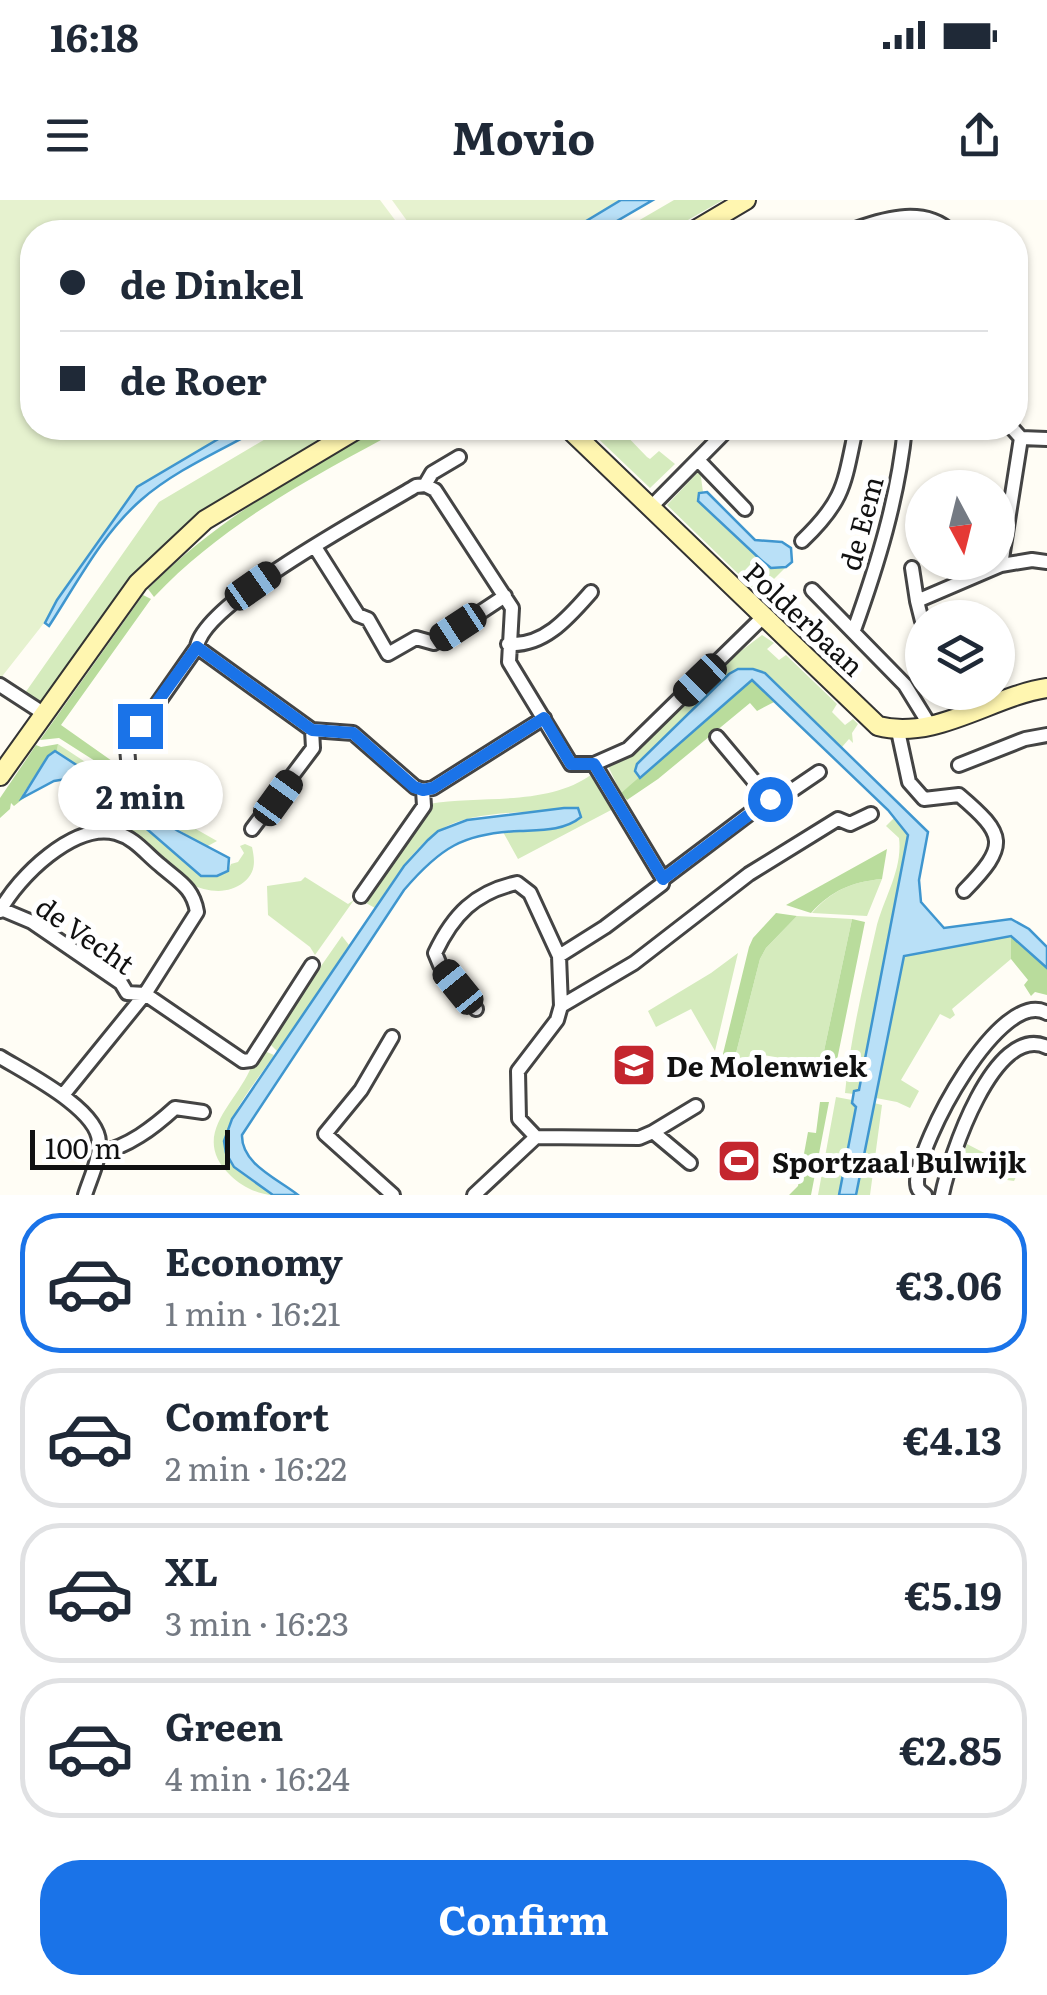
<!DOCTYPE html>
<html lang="en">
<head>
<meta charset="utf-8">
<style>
	body { margin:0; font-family:Literata,serif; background:#f2f2f3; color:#1f2937; height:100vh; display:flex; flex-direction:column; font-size:38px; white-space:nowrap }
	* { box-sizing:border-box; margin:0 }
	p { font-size:32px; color:#747a83 }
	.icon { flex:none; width:55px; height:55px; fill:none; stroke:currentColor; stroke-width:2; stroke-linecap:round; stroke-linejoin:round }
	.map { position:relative; height:995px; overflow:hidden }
	.sheet { display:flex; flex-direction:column; background:#fff; flex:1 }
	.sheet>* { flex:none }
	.banner { position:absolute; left:20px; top:20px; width:1008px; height:220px; border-radius:40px; box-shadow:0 2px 8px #0004; display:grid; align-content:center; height:220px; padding:0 40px; background:#fff }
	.needle { width:65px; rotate:173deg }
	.controls { position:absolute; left:905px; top:270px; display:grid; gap:20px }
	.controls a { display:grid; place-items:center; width:110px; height:110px; border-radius:50%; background:#fff; box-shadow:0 2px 8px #0004; font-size:50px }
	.scale { position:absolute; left:30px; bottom:25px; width:200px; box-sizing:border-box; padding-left:10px; border:5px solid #111; border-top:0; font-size:28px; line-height:35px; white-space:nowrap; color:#111; -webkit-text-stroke:8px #fff; paint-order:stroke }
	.end { position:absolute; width:45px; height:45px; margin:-22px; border:12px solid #1a73e8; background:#fff; box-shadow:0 0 0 5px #fff }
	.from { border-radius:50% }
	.bubble { position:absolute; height:70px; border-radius:35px; background:#fff; box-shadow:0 2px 8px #0004; font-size:32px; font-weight:700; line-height:70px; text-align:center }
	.car { position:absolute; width:30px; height:60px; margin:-30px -15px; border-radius:12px; box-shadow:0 0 8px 2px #0007; background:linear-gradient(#222 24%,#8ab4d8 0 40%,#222 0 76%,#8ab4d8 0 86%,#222 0) }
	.banner b { display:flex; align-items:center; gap:35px; height:95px; font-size:38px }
	.banner b+b { border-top:2px solid #e0e1e3 }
	.banner i { width:25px; height:25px; background:#1f2937 }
	ul { padding:18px 0 0; list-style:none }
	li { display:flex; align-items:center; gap:30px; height:140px; margin:0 20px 15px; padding:0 20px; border:5px solid #e0e1e3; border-radius:40px }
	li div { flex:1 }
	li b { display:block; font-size:38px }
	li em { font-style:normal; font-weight:700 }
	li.selected { border-color:#1a73e8 }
	li>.icon { width:90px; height:90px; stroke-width:1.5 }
	.primary-button { display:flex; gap:20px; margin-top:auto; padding:20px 40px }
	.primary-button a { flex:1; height:115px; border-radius:40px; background:#1a73e8; color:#fff; font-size:40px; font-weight:700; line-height:115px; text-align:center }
	.status { display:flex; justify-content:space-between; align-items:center; height:70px; padding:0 50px; background:#fff; direction:ltr }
	.status svg { height:28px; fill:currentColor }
	header { display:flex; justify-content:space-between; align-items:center; height:130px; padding:0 40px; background:#fff; font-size:45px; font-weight:700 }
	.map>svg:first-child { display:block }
	.green { fill:#d5ebbd }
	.forest { fill:#b9dc9c }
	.pitch { fill:#e6f2cf }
	.water { fill:#b9e0f7; stroke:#3f96cf; stroke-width:2.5 }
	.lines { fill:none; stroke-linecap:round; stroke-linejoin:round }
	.street-casing { stroke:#444; stroke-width:18 }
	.secondary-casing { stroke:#333; stroke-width:22 }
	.street { stroke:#fff; stroke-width:12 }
	.secondary { stroke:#fff6b0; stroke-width:18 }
	.route { stroke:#1a73e8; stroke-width:12 }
	.labels { text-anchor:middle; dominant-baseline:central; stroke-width:10; stroke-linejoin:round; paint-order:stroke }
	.street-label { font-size:28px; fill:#111; stroke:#fff }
	.poi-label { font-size:28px; font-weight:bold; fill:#111; stroke:#fff; text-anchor:start }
</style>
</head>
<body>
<div class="status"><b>16:18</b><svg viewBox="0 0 49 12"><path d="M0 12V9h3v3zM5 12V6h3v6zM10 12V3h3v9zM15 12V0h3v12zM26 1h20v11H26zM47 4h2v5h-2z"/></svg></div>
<header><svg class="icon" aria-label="menu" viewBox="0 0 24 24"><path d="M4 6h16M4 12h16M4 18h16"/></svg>Movio<svg class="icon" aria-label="share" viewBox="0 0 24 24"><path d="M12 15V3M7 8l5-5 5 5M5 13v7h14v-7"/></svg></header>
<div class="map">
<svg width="1047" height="995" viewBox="0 0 1047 995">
	<rect width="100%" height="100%" fill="#fffdf5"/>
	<path class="green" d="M 674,0 L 723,0 L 667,32 L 619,32 Z
		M 284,228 L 339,228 L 211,306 L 118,396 L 41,501 L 25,493 L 159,302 Z
		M 587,228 L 619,228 L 647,257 L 650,259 L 659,251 L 675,264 L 650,288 Z
		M 700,270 L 703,292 L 697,298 L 769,367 L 786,367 L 759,394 L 667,305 Z
		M 762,435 L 774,443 L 767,449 L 779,460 L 786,455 L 837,504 L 832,512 L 845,525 L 853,519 L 858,524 L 852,533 L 853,543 L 849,539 L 842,547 L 765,473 C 752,468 742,467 729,474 L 635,571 L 640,578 L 621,593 L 607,564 L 638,547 L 737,454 Z
		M 58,544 L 105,575 L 125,578 L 175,611 L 180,620 L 217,641 L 206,647 L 57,552 Z
		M 592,574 L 613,609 L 518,659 L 503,632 L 572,624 L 564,608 C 528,614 471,610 440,630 C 412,648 393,681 375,708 L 366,703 L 414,633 L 414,626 L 429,604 C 480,595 548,607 592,574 Z
		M 111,606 L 148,630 L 201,675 L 228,671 L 231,664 L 238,662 L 244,653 L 240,646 L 245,644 L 252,647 C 255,661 256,672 244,682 C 204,714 141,651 109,628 Z
		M 894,618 L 908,635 L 908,642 L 859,890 L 854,894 L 845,893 C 850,839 864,782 876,729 C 883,699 903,670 899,638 L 886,626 Z
		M 305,677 L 348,704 L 354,700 L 315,755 L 310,747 L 268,715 L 267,686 L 301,681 Z
		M 882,679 L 867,716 L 812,713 C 832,690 852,682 882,679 Z
		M 797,716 L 852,719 L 821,865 L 758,854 L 734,861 L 760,759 L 766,748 Z
		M 342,736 L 349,745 L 278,852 L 268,842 Z
		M 1011,736 L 1011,759 L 952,809 L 955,815 L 950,819 L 940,814 L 901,880 L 919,891 L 910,908 L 897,902 L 876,898 L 904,756 Z
		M 738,753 L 715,851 L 691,809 L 656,827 L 648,811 L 711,773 Z
		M 262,850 L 274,855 C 259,879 211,932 229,960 C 239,975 259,985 273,995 C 259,995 241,986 231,976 C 188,935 237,904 252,865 L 256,867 L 260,861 L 256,859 Z
		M 836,897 L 852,900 L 856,907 L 839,995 L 818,995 Z
		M 874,903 L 882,905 L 870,995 L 856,995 Z
		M 967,944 L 1019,971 L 1014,981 L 958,973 Z"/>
	<path class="forest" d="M 381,228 L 403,228 C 313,277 225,322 154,397 L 148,389 C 218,318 296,276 381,228 Z
		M 143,395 L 151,399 L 61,525 L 122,568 L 118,572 L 106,568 L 59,538 L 40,540 Z
		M 752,480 L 776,501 L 757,511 L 750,503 L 658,579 L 627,600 L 621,593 Z
		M 58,544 L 57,552 L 48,556 L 23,594 L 24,598 L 14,606 L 11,603 L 10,609 L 0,618 L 0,598 L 36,545 L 41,547 Z
		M 887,649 L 882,679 C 852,682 832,690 811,713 L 786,705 Z
		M 776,713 L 797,716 L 766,748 L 760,759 L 734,861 L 720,866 L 749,747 L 753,738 Z
		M 852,719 L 865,722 L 836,865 L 821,865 Z
		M 1011,736 L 1047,768 L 1047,795 L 1035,792 L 1031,796 L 1024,785 L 1028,780 L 1011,759 Z
		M 820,902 L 829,902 L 811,995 L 789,995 L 798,986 L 808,932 L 816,933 Z"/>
	<path class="pitch" d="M 0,0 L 380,0 L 404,32 L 32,32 L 32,228 L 237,228 L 137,287 L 57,400 L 44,423 L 0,479 Z
		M 392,0 L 621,0 L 568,32 L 415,32 Z"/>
	<path class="water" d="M 621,0 L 653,0 L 598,32 L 568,32 Z
		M 237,228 L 261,228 C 222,250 175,270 141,300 C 102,334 77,383 49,426 L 45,423 L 57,400 L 137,287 Z
		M 707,292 L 755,340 L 782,342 L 791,348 L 792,362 L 786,367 L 771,368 L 761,360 L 698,301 L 699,293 Z
		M 738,469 L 753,469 L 765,473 L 928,632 L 919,680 L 921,702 L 944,728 L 1011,719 L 1029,729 L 1047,747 L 1047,768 L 1011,736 L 904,756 L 856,995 L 839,995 L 856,907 L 852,903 L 854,891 L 859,890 L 908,635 L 888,610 L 752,480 L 640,578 L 635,571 L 637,564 L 729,474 Z
		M 55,551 L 178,631 L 229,658 L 228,671 L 217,676 L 201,676 L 148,630 L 66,579 L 54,581 L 22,598 L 48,556 Z
		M 564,608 L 578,608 L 581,617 C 564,631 540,630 520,631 C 463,633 440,648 404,690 L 242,935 C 241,964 278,979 298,995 L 273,995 L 234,967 L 226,953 L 224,941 L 232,919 L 404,666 L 428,640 L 438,631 L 467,620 Z"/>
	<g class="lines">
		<defs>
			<path id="street" d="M 847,32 C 879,20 923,5 951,32
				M 1015,117 L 1019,121
				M 1021,238 L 1047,239
				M 698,260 L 745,309
				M 425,285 L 435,290 L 512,408 L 509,462 L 571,564 L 594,564 L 628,549 L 763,417
				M 650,308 L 729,228
				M 802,341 C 845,300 844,284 856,228
				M 315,347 L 358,415 L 368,419 L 388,454 L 416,438 L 434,443 L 505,396
				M 1001,365 L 1032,360 L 1047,362
				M 912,368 L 917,401
				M 812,390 L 905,485 L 929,524
				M 922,421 L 917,401 L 1001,365 L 1021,238 L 1012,228
				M 854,430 C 878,363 898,298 905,228
				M 508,444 C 544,447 569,417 591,392
				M 197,447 L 312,530 L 353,533 L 415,587 L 423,590 L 433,588 L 544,518
				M 0,485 L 43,513
				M 898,531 L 909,582 L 924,599 L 959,595 C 1006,635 1009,645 964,691
				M 717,537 L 769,599
				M 959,565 L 1025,539 L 1047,535
				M 172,600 L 129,572 L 127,547 L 197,447 C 202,403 375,311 416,286 L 425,285 L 432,273 L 459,257
				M 252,629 L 313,548 L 312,530
				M 663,679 L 769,599 L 794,589 L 819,572
				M 361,696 L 424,606 L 423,590
				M 1,709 L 32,722 L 121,783 L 127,793 L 145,794
				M 0,711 C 18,677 74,622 116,633 C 135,638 146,654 160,665 C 178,681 193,687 197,712 L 145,794 L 243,861 L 251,860 L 312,765
				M 561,806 L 634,763 L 749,674 L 838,619 L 850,624 L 871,614
				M 476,809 L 440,765 L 435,753 C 453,715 475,692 517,683 L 530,693 L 559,756
				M 392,837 L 361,890 L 325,934 L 393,995
				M 0,857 C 26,873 98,909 99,942 C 100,959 90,979 85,995
				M 63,895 L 145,794
				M 653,932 L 696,906
				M 536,937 L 519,919 L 518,871 L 557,820 L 561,806 L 559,756 L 605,727 L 662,684 L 663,679 L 594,564
				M 99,953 C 128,947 153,928 175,908 L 203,912
				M 474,995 L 536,937 L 639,938 L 653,932 L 690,963
				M 925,995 C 920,991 917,990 917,982 C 917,943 1001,786 1047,813
				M 942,995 C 949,959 994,822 1047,847"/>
			<path id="secondary" d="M 692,32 L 746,0
				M 568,228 L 878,526 C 936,541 992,496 1047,488
				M 0,576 L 138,383 L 205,320 L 359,228"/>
		</defs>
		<use href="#street" class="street-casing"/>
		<use href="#secondary" class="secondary-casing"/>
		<use href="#street" class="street"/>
		<use href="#secondary" class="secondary"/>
	</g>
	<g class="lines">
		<path class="route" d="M 140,526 L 197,447 L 312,530 L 353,533 L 414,587 L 423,590 L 433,588 L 544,518 L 571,564 L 594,564 L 663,679 L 770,599"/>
	</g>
	<defs>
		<symbol id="school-square" viewBox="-11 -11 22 22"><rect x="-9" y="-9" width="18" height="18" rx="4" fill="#c4262e" stroke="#fff"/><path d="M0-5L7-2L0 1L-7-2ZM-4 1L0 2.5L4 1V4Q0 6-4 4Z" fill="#fff"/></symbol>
		<symbol id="stadium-square" viewBox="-11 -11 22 22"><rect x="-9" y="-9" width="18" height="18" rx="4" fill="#c4262e" stroke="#fff"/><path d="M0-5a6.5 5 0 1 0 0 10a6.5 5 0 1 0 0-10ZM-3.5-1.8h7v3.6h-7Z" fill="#fff"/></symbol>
	</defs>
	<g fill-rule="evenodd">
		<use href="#school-square" x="609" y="840" width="50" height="50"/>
		<use href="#stadium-square" x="714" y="936" width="50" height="50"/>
	</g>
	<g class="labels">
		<g class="street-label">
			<text transform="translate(860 323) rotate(-75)">de Eem</text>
			<text transform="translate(805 418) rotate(43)">Polderbaan</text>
			<text transform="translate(86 734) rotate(35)">de Vecht</text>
		</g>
		<g class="poi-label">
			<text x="666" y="865">De Molenwiek</text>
			<text x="772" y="961">Sportzaal Bulwijk</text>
		</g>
	</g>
</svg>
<div class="controls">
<a><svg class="needle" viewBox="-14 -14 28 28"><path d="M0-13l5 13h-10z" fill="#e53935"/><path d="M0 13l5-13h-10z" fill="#747a83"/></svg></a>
<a><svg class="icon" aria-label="layers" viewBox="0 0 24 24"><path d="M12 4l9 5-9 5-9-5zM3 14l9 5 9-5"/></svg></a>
</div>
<div class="scale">100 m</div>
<i class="end from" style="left:770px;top:599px"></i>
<i class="end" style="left:140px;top:526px"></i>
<div class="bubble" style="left:58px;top:560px;width:165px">2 min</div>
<i class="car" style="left:253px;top:386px;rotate:55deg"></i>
<i class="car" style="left:458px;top:427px;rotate:237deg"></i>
<i class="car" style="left:700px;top:480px;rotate:226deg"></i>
<i class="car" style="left:278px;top:598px;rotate:36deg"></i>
<i class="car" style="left:458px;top:787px;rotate:321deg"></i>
<div class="banner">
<b><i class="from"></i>de Dinkel</b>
<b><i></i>de Roer</b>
</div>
</div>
<section class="sheet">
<ul>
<li class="selected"><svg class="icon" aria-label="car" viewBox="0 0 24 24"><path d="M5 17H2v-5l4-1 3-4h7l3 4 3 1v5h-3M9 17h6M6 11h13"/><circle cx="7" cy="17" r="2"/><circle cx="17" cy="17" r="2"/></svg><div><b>Economy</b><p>1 min · 16:21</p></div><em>€3.06</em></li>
<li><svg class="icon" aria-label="car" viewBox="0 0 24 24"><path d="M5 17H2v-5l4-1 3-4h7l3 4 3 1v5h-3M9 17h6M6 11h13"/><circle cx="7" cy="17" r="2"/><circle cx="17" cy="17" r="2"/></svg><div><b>Comfort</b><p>2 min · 16:22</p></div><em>€4.13</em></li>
<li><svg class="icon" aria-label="car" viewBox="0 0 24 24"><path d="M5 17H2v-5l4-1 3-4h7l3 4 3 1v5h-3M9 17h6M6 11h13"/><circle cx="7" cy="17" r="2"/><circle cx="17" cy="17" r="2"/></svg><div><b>XL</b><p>3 min · 16:23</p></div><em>€5.19</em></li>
<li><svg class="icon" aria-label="car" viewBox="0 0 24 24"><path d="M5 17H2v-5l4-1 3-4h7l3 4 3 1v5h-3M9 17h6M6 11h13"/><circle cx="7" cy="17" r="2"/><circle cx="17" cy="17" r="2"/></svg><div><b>Green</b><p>4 min · 16:24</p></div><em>€2.85</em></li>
</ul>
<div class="primary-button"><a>Confirm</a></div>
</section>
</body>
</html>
